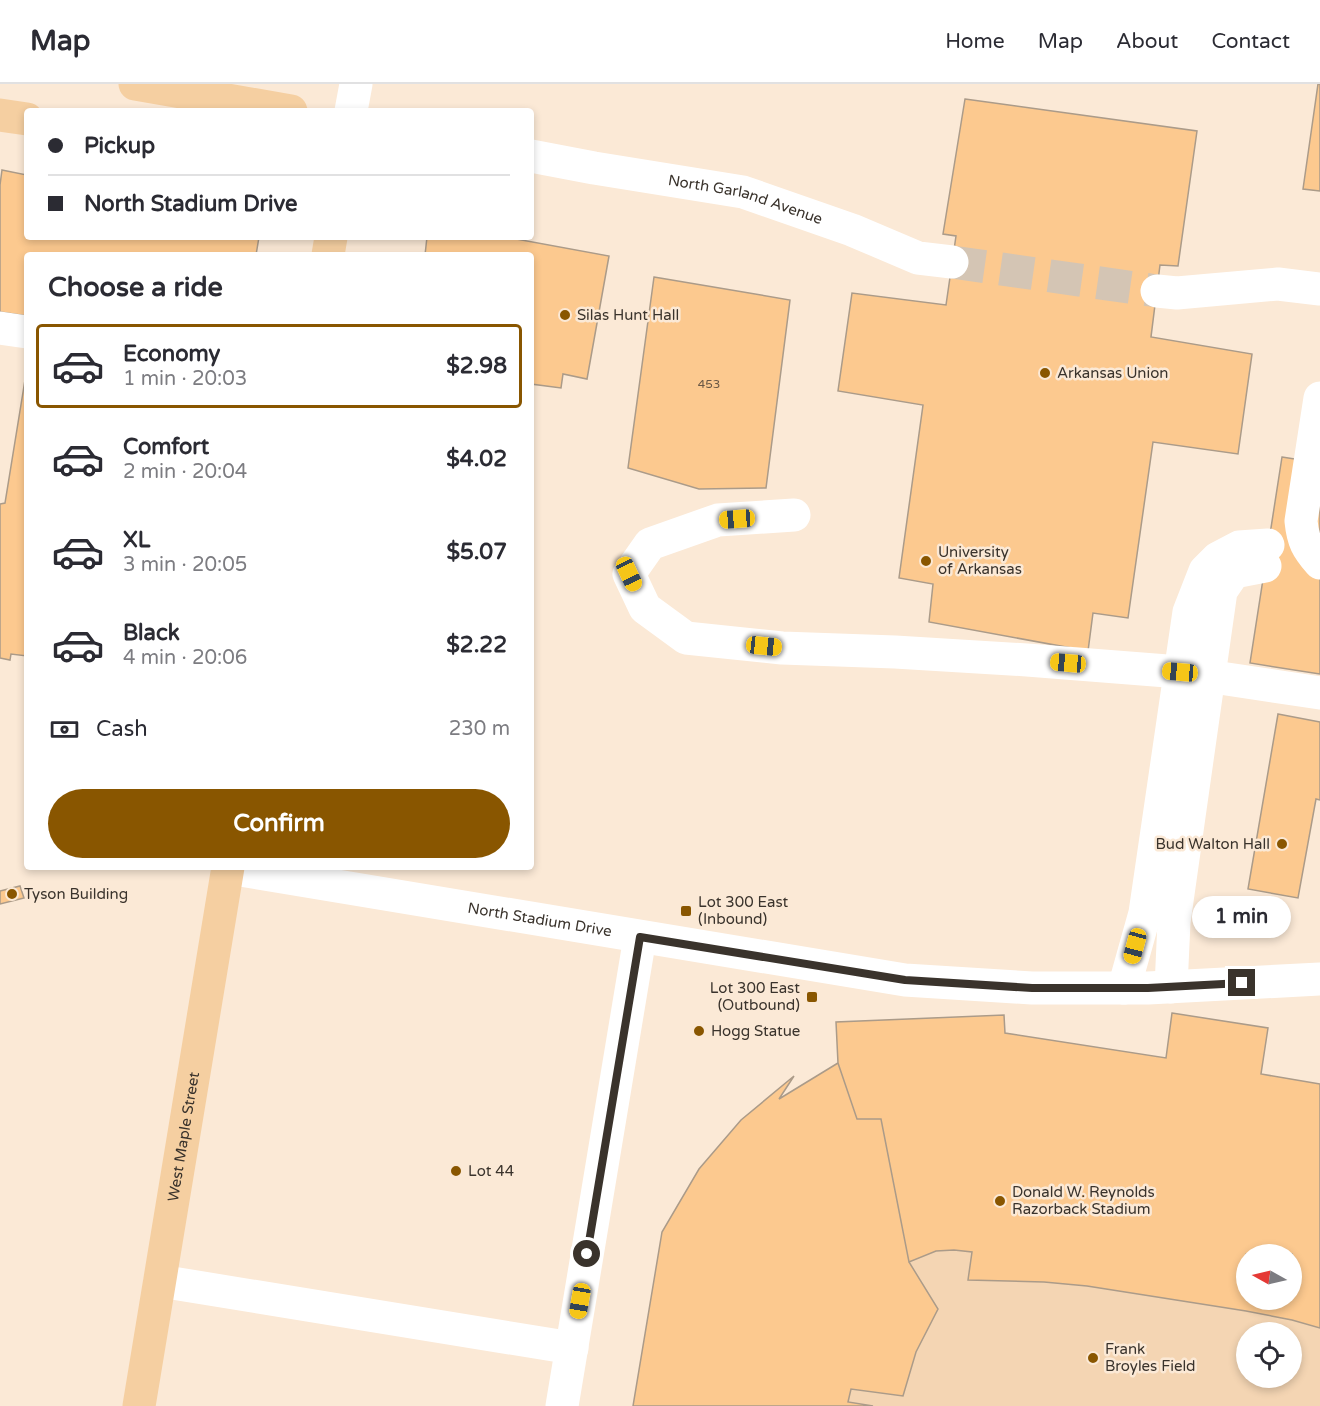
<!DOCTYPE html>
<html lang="en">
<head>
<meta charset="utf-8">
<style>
	body { margin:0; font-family:"Varela Round",sans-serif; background:#f7f7f7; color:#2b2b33; height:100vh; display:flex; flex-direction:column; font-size:22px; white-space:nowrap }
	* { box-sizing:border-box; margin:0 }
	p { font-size:20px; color:#7c7c81 }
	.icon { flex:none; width:33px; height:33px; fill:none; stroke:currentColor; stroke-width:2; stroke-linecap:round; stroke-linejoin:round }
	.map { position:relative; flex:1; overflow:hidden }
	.panel { position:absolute; left:24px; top:168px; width:510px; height:618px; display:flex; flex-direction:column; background:#fff; border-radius:6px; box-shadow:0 3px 9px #0003 }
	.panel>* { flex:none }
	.guide { position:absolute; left:24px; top:24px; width:510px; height:132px; border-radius:6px; box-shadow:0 3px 9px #0003; display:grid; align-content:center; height:132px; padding:0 24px; background:#fff }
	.needle { width:39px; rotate:278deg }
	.buttons { position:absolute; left:1236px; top:1160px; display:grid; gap:12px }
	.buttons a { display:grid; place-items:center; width:66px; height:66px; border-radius:50%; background:#fff; box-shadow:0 3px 9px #0003; font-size:30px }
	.end { position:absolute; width:27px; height:27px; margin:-14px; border:8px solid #3a332c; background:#fff; box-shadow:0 0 0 3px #fff }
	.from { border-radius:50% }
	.bubble { position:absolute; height:42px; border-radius:21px; background:#fff; box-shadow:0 3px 9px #0003; font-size:20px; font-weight:800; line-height:42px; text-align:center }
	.car { position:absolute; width:18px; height:36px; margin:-18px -9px; border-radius:8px; box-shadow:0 0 4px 2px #0007; background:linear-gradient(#f5c518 24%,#345 0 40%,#f5c518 0 76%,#345 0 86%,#f5c518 0) }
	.guide b { display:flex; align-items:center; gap:21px; height:57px; font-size:22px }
	.guide b+b { border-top:2px solid #e1e1e2 }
	.guide i { width:15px; height:15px; background:#2b2b33 }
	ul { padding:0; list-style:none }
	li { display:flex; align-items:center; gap:18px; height:84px; margin:0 12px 9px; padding:0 12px; border:3px solid transparent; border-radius:6px }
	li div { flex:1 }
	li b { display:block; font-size:22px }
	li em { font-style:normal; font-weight:800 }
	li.current { border-color:#895600 }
	li>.icon { width:54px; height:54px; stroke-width:1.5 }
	h2 { padding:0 24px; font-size:27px; line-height:72px }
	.pay { display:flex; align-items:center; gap:15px; height:66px; padding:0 24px; font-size:22px }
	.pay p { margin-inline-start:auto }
	.cta { display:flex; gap:12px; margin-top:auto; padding:12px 24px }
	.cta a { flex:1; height:69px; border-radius:36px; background:#895600; color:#fff; font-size:24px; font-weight:800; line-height:69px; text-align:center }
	header { display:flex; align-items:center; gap:36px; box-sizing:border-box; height:84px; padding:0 30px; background:#fff; border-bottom:2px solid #e1e1e2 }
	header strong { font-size:28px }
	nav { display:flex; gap:33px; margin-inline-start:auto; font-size:21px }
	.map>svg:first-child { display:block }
	.green { fill:#f4d5b3; fill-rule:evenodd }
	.building { fill:#fcc98f; stroke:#ab9b89; stroke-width:1.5; fill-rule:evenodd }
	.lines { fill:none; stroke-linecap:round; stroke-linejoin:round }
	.minor-tunnel { stroke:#d4c5b4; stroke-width:33; stroke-dasharray:33 16; stroke-linecap:butt }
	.minor { stroke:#fff; stroke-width:33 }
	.major { stroke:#f5cfa1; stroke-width:33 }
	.route { stroke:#3a332c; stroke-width:8 }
	.poi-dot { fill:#895600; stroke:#fbe9d6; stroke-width:2 }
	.labels { text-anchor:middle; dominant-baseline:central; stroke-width:5; stroke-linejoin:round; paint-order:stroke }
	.number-label { font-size:12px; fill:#6a5845 }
	.street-label { font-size:15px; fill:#3a332c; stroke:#fbe9d6 }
	.poi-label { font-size:15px; fill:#3a332c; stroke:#fbe9d6; text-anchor:start }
</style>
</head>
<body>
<header>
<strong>Map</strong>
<nav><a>Home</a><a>Map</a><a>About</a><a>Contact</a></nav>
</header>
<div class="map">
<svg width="1320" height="1322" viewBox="0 0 1320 1322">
	<rect width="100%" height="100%" fill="#fbe9d6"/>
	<path class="green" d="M 1172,929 L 1268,944 L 1261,990 L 1320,1000 L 1320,1322 L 633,1322 L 662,1148 L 699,1085 L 741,1036 L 794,992 L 780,1014 L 838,979 L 836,938 L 1004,931 L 1005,949 L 1166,974 ZM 1246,1170 L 1292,1170 L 1292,1215 L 1246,1215 ZM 1246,1248 L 1292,1248 L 1292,1293 L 1246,1293 Z"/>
	<path class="building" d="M 1318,0 L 1320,0 L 1320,107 L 1303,105 Z
		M 965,15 L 1197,47 L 1178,182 L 1160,181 L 1151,253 L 1252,270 L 1238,370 L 1153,358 L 1128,534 L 1093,529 L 1088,567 L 929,538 L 933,500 L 899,494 L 923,321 L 838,307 L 852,209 L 946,221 L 956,152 L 943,150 Z
		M 2,86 L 27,91 L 27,153 L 259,153 L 256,171 L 27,171 L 27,232 L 0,228 L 0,101 Z
		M 427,153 L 505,153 L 609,172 L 587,295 L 563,290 L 561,304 L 531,300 L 531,171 L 425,171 Z
		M 654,193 L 790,216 L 766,404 L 699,405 L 628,384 Z
		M 25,296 L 27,296 L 27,572 L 11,570 L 10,576 L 0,574 L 0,420 L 5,419 Z
		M 1282,373 L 1320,379 L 1320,590 L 1250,579 Z
		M 1278,630 L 1320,638 L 1320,716 L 1316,715 L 1298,814 L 1248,805 Z
		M 20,802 L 24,814 L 0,820 L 0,807 Z
		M 1172,929 L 1268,944 L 1261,990 L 1320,1000 L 1320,1244 L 1292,1236 L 1246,1227 L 1087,1202 L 1044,1198 L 968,1196 L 972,1168 L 954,1166 L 936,1167 L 909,1178 L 881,1035 L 857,1035 L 838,979 L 836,938 L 1004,931 L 1005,949 L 1166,974 ZM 1246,1170 L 1292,1170 L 1292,1215 L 1246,1215 Z
		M 838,979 L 857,1035 L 881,1035 L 909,1178 L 938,1225 L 916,1268 L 903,1312 L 851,1305 L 848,1318 L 873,1322 L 633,1322 L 662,1148 L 699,1085 L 741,1036 L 794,992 L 779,1015 Z"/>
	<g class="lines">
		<path class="minor-tunnel" d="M 952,178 L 1157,207"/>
		<g class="minor">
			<path d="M 351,27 L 356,0"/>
			<path id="s1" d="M 531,72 L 594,84 L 743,108 L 852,146 L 918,174 L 952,178"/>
			<path d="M 1157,207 L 1177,209 L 1278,200 L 1320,205"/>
			<path d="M 0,244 L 27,248"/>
			<path d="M 1320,314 L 1301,437 C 1303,457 1307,464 1320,479"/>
			<path d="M 794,431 L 718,436 L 650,460 L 629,490 L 645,524 L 686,554 L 782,564 L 895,568 L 1027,576 L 1180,588 L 1320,609"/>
			<path id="s2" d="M 228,784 L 905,896 L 1032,904 L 1148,904 L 1320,895"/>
			<path d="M 1171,903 L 1174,838 L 1221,507 L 1234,488 L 1265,482"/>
			<path d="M 1124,904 L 1145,829 L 1189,528 L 1205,487 L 1218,474 L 1239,463 L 1268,461"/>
			<path d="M 160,1197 L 572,1264"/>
			<path d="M 562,1322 L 640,853"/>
		</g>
		<g class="major">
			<path d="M 135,0 L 291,27"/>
			<path d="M 0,31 L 27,35"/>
			<path d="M 328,171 L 331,153"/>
			<path id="s3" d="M 139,1322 L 228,783"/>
		</g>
	</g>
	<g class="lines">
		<path class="route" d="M 587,1170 L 640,853 L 905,896 L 1032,904 L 1148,904 L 1242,899"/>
	</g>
	<g class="poi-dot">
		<circle cx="565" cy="231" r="6"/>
		<circle cx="1045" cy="289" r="6"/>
		<circle cx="926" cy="477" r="6"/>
		<circle cx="1282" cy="760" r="6"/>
		<circle cx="12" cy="810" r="6"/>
		<rect x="680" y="821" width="12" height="12" rx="3"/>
		<rect x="806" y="907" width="12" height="12" rx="3"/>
		<circle cx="699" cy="947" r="6"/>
		<circle cx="456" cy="1087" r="6"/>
		<circle cx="1000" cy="1117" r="6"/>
		<circle cx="1093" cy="1274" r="6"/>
	</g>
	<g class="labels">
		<g class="number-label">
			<text x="709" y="300">453</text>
		</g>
		<g class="street-label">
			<text stroke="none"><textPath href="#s1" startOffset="219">North Garland Avenue</textPath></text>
			<text stroke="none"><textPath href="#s2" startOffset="316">North Stadium Drive</textPath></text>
			<text stroke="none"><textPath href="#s3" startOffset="273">West Maple Street</textPath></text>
		</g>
		<g class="poi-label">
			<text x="577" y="231">Silas Hunt Hall</text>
			<text x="1057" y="289">Arkansas Union</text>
			<text x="938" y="468">University<tspan x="938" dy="17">of Arkansas</tspan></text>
			<text x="1270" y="760" text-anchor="end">Bud Walton Hall</text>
			<text x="24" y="810">Tyson Building</text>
			<text x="698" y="818">Lot 300 East<tspan x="698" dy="17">(Inbound)</tspan></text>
			<text x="800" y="904" text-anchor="end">Lot 300 East<tspan x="800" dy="17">(Outbound)</tspan></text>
			<text x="711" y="947">Hogg Statue</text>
			<text x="468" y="1087">Lot 44</text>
			<text x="1012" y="1108">Donald W. Reynolds<tspan x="1012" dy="17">Razorback Stadium</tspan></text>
			<text x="1105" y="1265">Frank<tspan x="1105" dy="17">Broyles Field</tspan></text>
		</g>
	</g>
</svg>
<div class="buttons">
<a><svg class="needle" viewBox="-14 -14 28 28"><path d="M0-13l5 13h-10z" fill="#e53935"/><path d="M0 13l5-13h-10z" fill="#7c7c81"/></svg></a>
<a><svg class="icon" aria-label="locate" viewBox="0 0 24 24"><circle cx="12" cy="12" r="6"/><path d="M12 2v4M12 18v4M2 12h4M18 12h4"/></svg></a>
</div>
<i class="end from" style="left:587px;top:1170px"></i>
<i class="end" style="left:1242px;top:899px"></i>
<div class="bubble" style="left:1192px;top:812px;width:99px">1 min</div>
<i class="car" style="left:737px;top:435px;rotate:266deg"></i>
<i class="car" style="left:629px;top:490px;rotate:155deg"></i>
<i class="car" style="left:764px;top:562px;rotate:96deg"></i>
<i class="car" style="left:1068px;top:579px;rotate:275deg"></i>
<i class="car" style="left:1180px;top:588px;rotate:275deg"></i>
<i class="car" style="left:1135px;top:862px;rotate:195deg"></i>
<i class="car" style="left:580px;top:1217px;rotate:190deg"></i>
<div class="guide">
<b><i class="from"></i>Pickup</b>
<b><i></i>North Stadium Drive</b>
</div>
<section class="panel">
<h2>Choose a ride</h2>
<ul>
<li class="current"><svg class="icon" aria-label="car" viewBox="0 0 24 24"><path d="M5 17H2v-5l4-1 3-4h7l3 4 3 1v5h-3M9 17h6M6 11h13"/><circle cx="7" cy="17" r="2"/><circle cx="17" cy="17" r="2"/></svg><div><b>Economy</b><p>1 min · 20:03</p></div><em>$2.98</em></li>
<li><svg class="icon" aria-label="car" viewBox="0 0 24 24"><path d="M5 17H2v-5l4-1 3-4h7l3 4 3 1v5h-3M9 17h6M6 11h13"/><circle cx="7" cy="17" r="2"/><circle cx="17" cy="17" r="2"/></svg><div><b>Comfort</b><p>2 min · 20:04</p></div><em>$4.02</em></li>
<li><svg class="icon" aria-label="car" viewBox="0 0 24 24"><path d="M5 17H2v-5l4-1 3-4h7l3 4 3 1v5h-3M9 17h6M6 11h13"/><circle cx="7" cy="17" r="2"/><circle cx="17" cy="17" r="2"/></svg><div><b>XL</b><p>3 min · 20:05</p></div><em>$5.07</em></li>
<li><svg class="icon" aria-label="car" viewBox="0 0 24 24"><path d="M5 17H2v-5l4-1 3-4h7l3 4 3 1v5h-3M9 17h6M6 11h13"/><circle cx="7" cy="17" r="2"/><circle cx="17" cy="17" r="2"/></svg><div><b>Black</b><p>4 min · 20:06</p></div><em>$2.22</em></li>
</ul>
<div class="pay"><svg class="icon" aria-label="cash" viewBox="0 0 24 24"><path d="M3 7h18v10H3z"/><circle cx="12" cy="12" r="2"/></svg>Cash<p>230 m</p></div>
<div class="cta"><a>Confirm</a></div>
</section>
</div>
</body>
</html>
